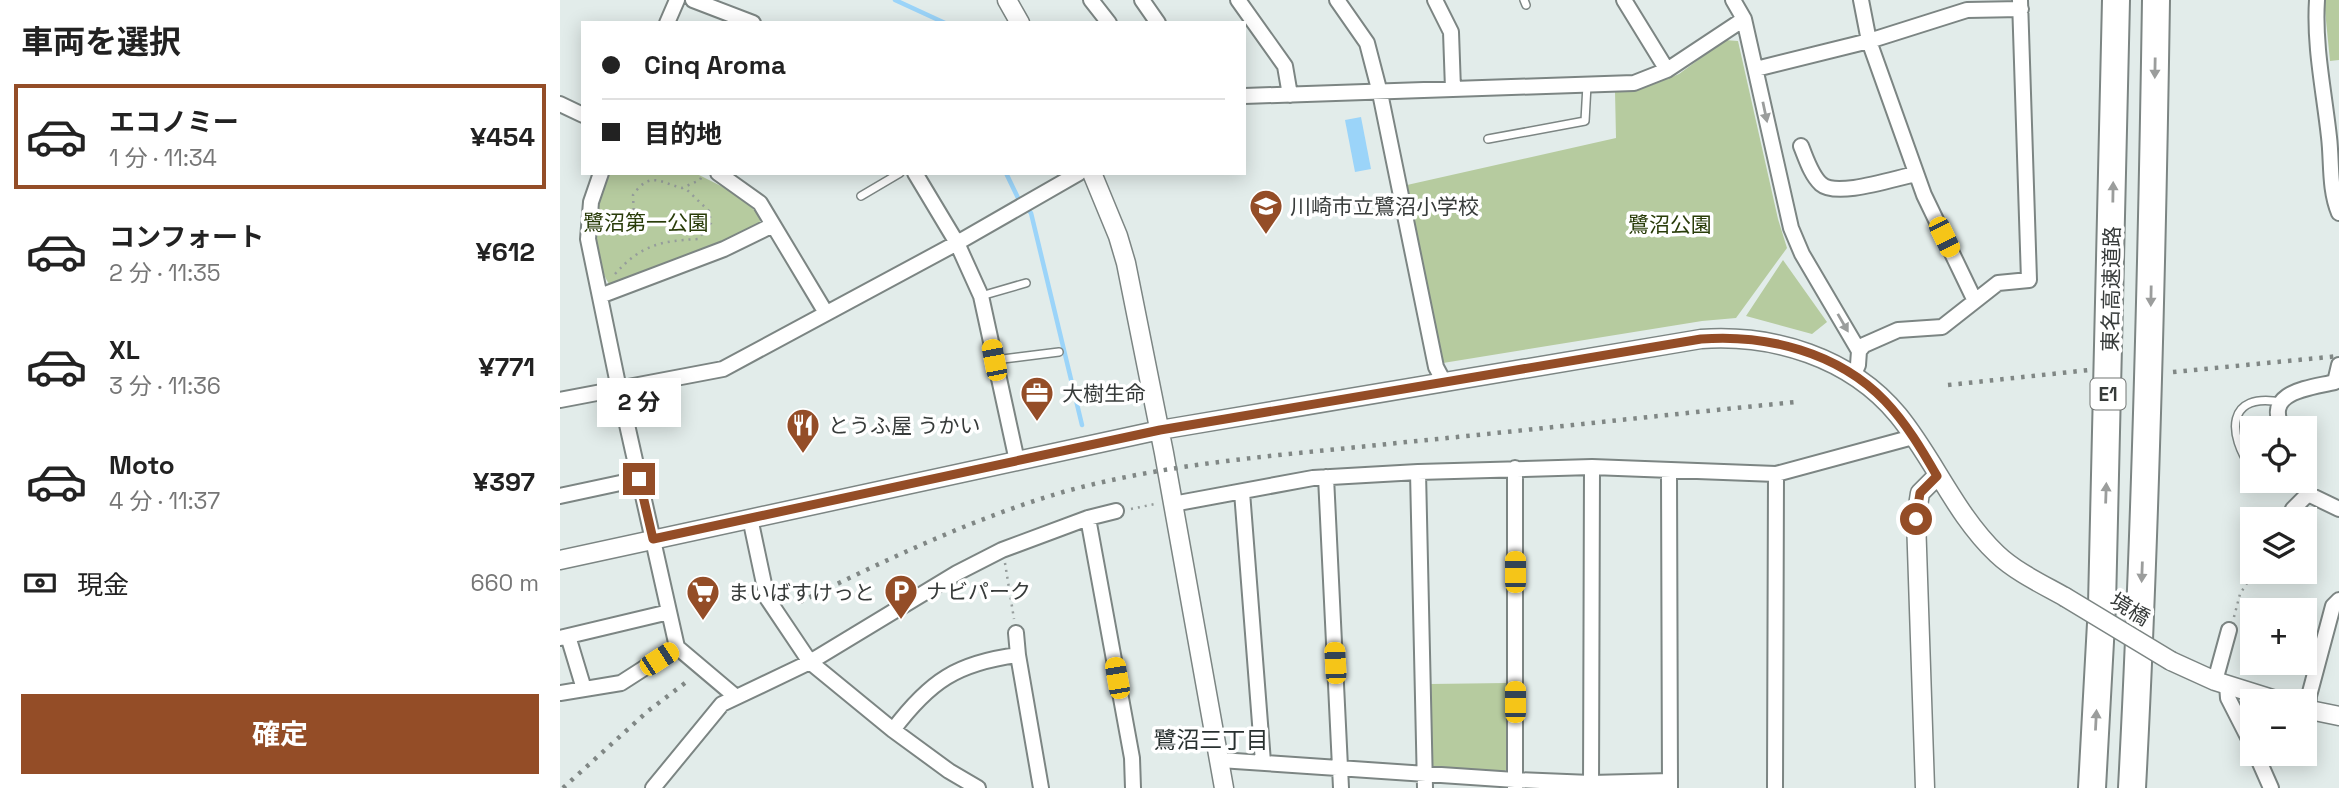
<!DOCTYPE html>
<html lang="ja">
<head>
<meta charset="utf-8">
<style>
	body { margin:0; font-family:"Space Grotesk","Noto Sans JP",sans-serif; background:#f2f2f2; color:#222; height:100vh; display:flex; flex-direction:column; font-size:26px; white-space:nowrap }
	* { box-sizing:border-box; margin:0 }
	p { font-size:23px; color:#767676 }
	.icon { flex:none; width:38px; height:38px; fill:none; stroke:currentColor; stroke-width:2; stroke-linecap:round; stroke-linejoin:round }
	.map { position:relative; flex:1; overflow:hidden }
	.sheet { display:flex; flex-direction:column; background:#fff; width:560px }
	.sheet>* { flex:none }
	.top-card { position:absolute; left:21px; top:21px; width:665px; height:154px; border-radius:0px; box-shadow:0 4px 18px #0003; display:grid; align-content:center; height:154px; padding:0 21px; background:#fff }
	.controls { position:absolute; left:1680px; top:416px; display:grid; gap:14px }
	.controls a { display:grid; place-items:center; width:77px; height:77px; border-radius:0px; background:#fff; box-shadow:0 4px 18px #0003; font-size:35px }
	.end { position:absolute; width:32px; height:32px; margin:-16px; border:9px solid #944d27; background:#fff; box-shadow:0 0 0 4px #fff }
	.from { border-radius:50% }
	.bubble { position:absolute; height:49px; border-radius:0px; background:#fff; box-shadow:0 4px 18px #0003; font-size:23px; font-weight:700; line-height:49px; text-align:center }
	.car { position:absolute; width:21px; height:42px; margin:-21px -10px; border-radius:9px; box-shadow:0 0 5px 2px #0007; background:linear-gradient(#f5c518 24%,#345 0 40%,#f5c518 0 76%,#345 0 86%,#f5c518 0) }
	.top-card b { display:flex; align-items:center; gap:24px; height:66px; font-size:26px }
	.top-card b+b { border-top:2px solid #e0e0e0 }
	.top-card i { width:18px; height:18px; background:#222 }
	ul { padding:0; list-style:none }
	li { display:flex; align-items:center; gap:21px; height:105px; margin:0 14px 10px; padding:0 7px; border:4px solid transparent; border-radius:0px }
	li div { flex:1 }
	li b { display:block; font-size:26px }
	li em { font-style:normal; font-weight:700 }
	li.on { border-color:#944d27 }
	li>.icon { width:63px; height:63px; stroke-width:1.5 }
	h2 { padding:0 21px; font-size:32px; line-height:84px }
	.pay { display:flex; align-items:center; gap:18px; height:77px; padding:0 21px; font-size:26px }
	.pay p { margin-inline-start:auto }
	.action { display:flex; gap:14px; margin-top:auto; padding:14px 21px }
	.action a { flex:1; height:80px; border-radius:0px; background:#944d27; color:#fff; font-size:28px; font-weight:700; line-height:80px; text-align:center }
	main { display:flex; flex:1; min-height:0 }
	.map>svg:first-child { display:block }
	.green { fill:#b6cb9f }
	.water { fill:#9bd4f9 }
	.lines { fill:none; stroke-linecap:round; stroke-linejoin:round }
	.stream { stroke:#9bd4f9; stroke-width:4.5 }
	.service-casing { stroke:#7c8583; stroke-width:10 }
	.minor-casing { stroke:#7c8583; stroke-width:18 }
	.tertiary-casing { stroke:#7c8583; stroke-width:21 }
	.motorway-casing { stroke:#7c8583; stroke-width:30 }
	.path { stroke:#959c9b; stroke-width:2.5; stroke-dasharray:2 5; stroke-linecap:butt }
	.service { stroke:#fff; stroke-width:7 }
	.minor { stroke:#fff; stroke-width:14 }
	.tertiary { stroke:#fff; stroke-width:18 }
	.motorway { stroke:#fff; stroke-width:26 }
	.rail { stroke:#808785; stroke-width:4.5; stroke-dasharray:3.5 7; stroke-linecap:butt }
	.tertiary-bridge-casing { stroke:#7c8583; stroke-width:21; stroke-linecap:butt }
	.tertiary-bridge { stroke:#fff; stroke-width:18 }
	.oneway { fill:#9b9d9c }
	.route { stroke:#944d27; stroke-width:9 }
	.labels { text-anchor:middle; dominant-baseline:central; stroke-width:7; stroke-linejoin:round; paint-order:stroke }
	.shield { fill:#fff; stroke:#737675; stroke-width:2 }
	.shield-label { font-size:19px; font-weight:bold; fill:#373b3a }
	.poi-label { font-size:21px; fill:#373b3a; stroke:#fff; text-anchor:start }
	.park-label { font-size:21px; fill:#293c09; stroke:#fff }
	.street-label { font-size:21px; fill:#373b3a; stroke:#fff }
	.neighbourhood-label { font-size:23px; fill:#293130; stroke:#fff }
</style>
</head>
<body>
<main>
<section class="sheet">
<h2>車両を選択</h2>
<ul>
<li class="on"><svg class="icon" aria-label="car" viewBox="0 0 24 24"><path d="M5 17H2v-5l4-1 3-4h7l3 4 3 1v5h-3M9 17h6M6 11h13"/><circle cx="7" cy="17" r="2"/><circle cx="17" cy="17" r="2"/></svg><div><b>エコノミー</b><p>1 分 · 11:34</p></div><em>¥454</em></li>
<li><svg class="icon" aria-label="car" viewBox="0 0 24 24"><path d="M5 17H2v-5l4-1 3-4h7l3 4 3 1v5h-3M9 17h6M6 11h13"/><circle cx="7" cy="17" r="2"/><circle cx="17" cy="17" r="2"/></svg><div><b>コンフォート</b><p>2 分 · 11:35</p></div><em>¥612</em></li>
<li><svg class="icon" aria-label="car" viewBox="0 0 24 24"><path d="M5 17H2v-5l4-1 3-4h7l3 4 3 1v5h-3M9 17h6M6 11h13"/><circle cx="7" cy="17" r="2"/><circle cx="17" cy="17" r="2"/></svg><div><b>XL</b><p>3 分 · 11:36</p></div><em>¥771</em></li>
<li><svg class="icon" aria-label="car" viewBox="0 0 24 24"><path d="M5 17H2v-5l4-1 3-4h7l3 4 3 1v5h-3M9 17h6M6 11h13"/><circle cx="7" cy="17" r="2"/><circle cx="17" cy="17" r="2"/></svg><div><b>Moto</b><p>4 分 · 11:37</p></div><em>¥397</em></li>
</ul>
<div class="pay"><svg class="icon" aria-label="cash" viewBox="0 0 24 24"><path d="M3 7h18v10H3z"/><circle cx="12" cy="12" r="2"/></svg>現金<p>660 m</p></div>
<div class="action"><a>確定</a></div>
</section>
<div class="map">
<svg width="1779" height="788" viewBox="0 0 1779 788">
	<rect width="100%" height="100%" fill="#e2ecea"/>
	<path class="green" d="M 1764,0 L 1779,0 L 1779,60 L 1770,61 Z
		M 1165,40 L 1178,41 L 1218,219 L 1227,248 L 1176,318 L 1142,321 L 883,363 L 847,185 L 1056,138 L 1055,91 L 1092,85 L 1119,74 Z
		M 49,173 L 135,173 L 175,193 L 200,215 L 200,225 L 151,250 L 51,287 C 29,255 34,207 49,173 Z
		M 1223,260 L 1267,322 L 1252,334 L 1186,316 Z
		M 947,683 L 948,768 L 941,774 L 880,771 L 872,765 L 870,684 Z"/>
	<path class="water" d="M 801,117 L 811,169 L 795,172 L 785,120 Z"/>
	<g class="lines">
		<path class="stream" d="M 335,0 L 385,23
			M 446,173 L 459,200 L 471,213 L 522,425"/>
		<defs>
			<path id="service" d="M 964,0 L 966,5
				M 928,139 L 1025,121 L 1027,85
				M 301,196 L 340,173
				M 421,296 L 466,283
				M 435,360 L 499,352
				M 1692,469 C 1667,434 1666,392 1721,402"/>
			<path id="minor" d="M 133,0 L 193,23
				M 531,0 L 549,23
				M 582,0 L 598,23
				M 678,0 L 725,66 L 730,95
				M 777,0 L 807,43 L 820,93 L 876,367 L 884,382
				M 875,0 L 891,32 L 893,89
				M 1064,0 L 1107,70
				M 1173,0 L 1184,19 L 1231,228 L 1242,254 L 1299,351
				M 1301,0 L 1309,41 L 1364,195 L 1415,301
				M 1757,0 C 1754,46 1764,91 1769,137 C 1772,162 1769,189 1779,213
				M 107,23 L 117,0
				M 1196,69 L 1309,41 L 1407,10 L 1461,9
				M 684,96 L 1074,83 L 1107,70 L 1184,19
				M 0,104 L 23,115
				M 1241,146 C 1246,158 1251,175 1261,184 C 1277,198 1335,178 1356,174
				M 41,173 L 31,202 L 28,239 L 59,389 L 117,647 L 175,696
				M 158,173 L 200,203 L 266,313
				M 355,173 L 397,243 L 421,296 L 457,461
				M 40,296 L 164,249 L 213,225
				M 1293,376 L 1298,365 L 1299,351 L 1304,345 L 1338,330 L 1382,327 L 1438,283 L 1469,280 L 1460,0
				M 0,400 L 163,369 L 397,243 L 519,173
				M 1723,429 C 1702,391 1751,388 1775,382 L 1779,365
				M 1109,471 L 1110,788
				M 858,472 L 865,788
				M 1216,474 L 1353,437
				M 766,477 L 781,788
				M 682,492 L 703,762
				M 1748,494 L 1779,509
				M 0,496 L 79,479
				M 613,504 L 753,478 L 858,472 L 1032,467 L 1216,474 L 1215,788
				M 190,518 L 207,598 L 250,662 L 333,730 L 389,771 L 418,788
				M 528,518 L 572,758 L 573,788
				M 1728,520 L 1733,509 L 1748,494 L 1745,466
				M 456,633 L 458,655
				M 8,636 L 24,689
				M 0,638 L 109,612
				M 1655,681 L 1669,630
				M 1667,685 L 1668,698 L 1692,745
				M 0,693 L 61,683 L 117,647
				M 1748,710 L 1749,696 L 1773,606 L 1779,600
				M 333,730 C 370,681 397,663 458,655 L 481,788
				M 1696,754 L 1711,788
				M 660,760 L 955,780 L 1031,783 L 1110,781
				M 93,788 L 162,704 L 250,662 L 397,573 L 442,550 L 528,518 L 556,511
				M 955,788 L 955,468
				M 1031,788 L 1032,467"/>
			<path id="tertiary" d="M 447,0 L 460,23
				M 532,173 L 558,236 L 566,263 L 604,453 L 664,788
				M 0,560 L 600,430 L 1141,339 C 1213,334 1290,357 1338,415 C 1374,459 1395,514 1437,554 C 1456,572 1482,584 1505,597
				M 1611,661 L 1655,681 L 1722,702
				M 1745,709 L 1779,716
				M 1365,788 L 1356,519 L 1360,493 L 1377,476"/>
			<path id="motorway" d="M 1532,788 L 1542,605 L 1556,0
				M 1572,788 C 1586,525 1592,263 1596,0"/>
		</defs>
		<use href="#service" class="service-casing"/>
		<use href="#minor" class="minor-casing"/>
		<use href="#tertiary" class="tertiary-casing"/>
		<use href="#motorway" class="motorway-casing"/>
		<path class="path" d="M 74,217 L 73,195 C 90,171 99,182 122,188 L 140,180 L 143,173
			M 55,274 C 81,245 100,241 138,239 L 151,223 L 149,211 L 124,187
			M 571,509 L 595,504
			M 445,563 L 454,619
			M 1674,617 L 1680,594 L 1694,572"/>
		<use href="#service" class="service"/>
		<use href="#minor" class="minor"/>
		<use href="#tertiary" class="tertiary"/>
		<use href="#motorway" class="motorway"/>
		<path class="rail" d="M 1613,372 L 1779,356
			M 1388,385 L 1529,370
			M 240,602 C 326,560 411,519 503,492 C 611,462 726,455 837,443 C 970,430 1103,415 1236,402
			M 3,788 L 88,711 L 129,680"/>
		<defs>
			<path id="tertiary-bridge" d="M 1505,597 L 1611,661"/>
		</defs>
		<use href="#tertiary-bridge" class="tertiary-bridge-casing"/>
		<use href="#tertiary-bridge" class="tertiary-bridge"/>
	</g>
	<defs><path id="oneway-solid" d="M-6-.8H1V-3.2L6.5 0L1 3.2V.8H-6Z" transform="scale(1.75)"/></defs>
	<g class="oneway">
		<use href="#oneway-solid" transform="translate(1595 68) rotate(91)"/>
		<use href="#oneway-solid" transform="translate(1205 112) rotate(78)"/>
		<use href="#oneway-solid" transform="translate(1553 192) rotate(-89)"/>
		<use href="#oneway-solid" transform="translate(1591 296) rotate(91)"/>
		<use href="#oneway-solid" transform="translate(1283 323) rotate(60)"/>
		<use href="#oneway-solid" transform="translate(1546 493) rotate(-88)"/>
		<use href="#oneway-solid" transform="translate(1582 572) rotate(92)"/>
		<use href="#oneway-solid" transform="translate(1536 720) rotate(-87)"/>
	</g>
	<g class="lines">
		<path class="route" d="M 79,479 L 93,539 L 600,430 L 1141,339 C 1206,334 1278,352 1325,401 C 1346,423 1362,450 1377,476 L 1360,493 L 1356,519"/>
	</g>
	<defs>
		<symbol id="school-pin" viewBox="-11 -11 22 30"><path d="M0 17L-7.5 6A9.5 9.5 0 1 1 7.5 6Z" fill="#944d27" stroke="#fff"/><path d="M0-5L7-2L0 1L-7-2ZM-4 1L0 2.5L4 1V4Q0 6-4 4Z" fill="#fff"/></symbol>
		<symbol id="office-pin" viewBox="-11 -11 22 30"><path d="M0 17L-7.5 6A9.5 9.5 0 1 1 7.5 6Z" fill="#944d27" stroke="#fff"/><path d="M-6-3h4V-5.5h4V-3h4V5H-6ZM-1-4.5V-3h2v-1.5ZM-6 0V1H6V0Z" fill="#fff"/></symbol>
		<symbol id="restaurant-pin" viewBox="-11 -11 22 30"><path d="M0 17L-7.5 6A9.5 9.5 0 1 1 7.5 6Z" fill="#944d27" stroke="#fff"/><path d="M-5-6h1v4h1v-4h1v4h1v-4h1v5L-1.5 .5V6h-2V.5L-5-1ZM5-6V6H3V1.5H1.5Q1.5-4 5-6Z" fill="#fff"/></symbol>
		<symbol id="parking-pin" viewBox="-11 -11 22 30"><path d="M0 17L-7.5 6A9.5 9.5 0 1 1 7.5 6Z" fill="#944d27" stroke="#fff"/><path d="M-3.5-5.5H1a3.5 3.5 0 0 1 0 7H-1V5.5H-3.5ZM-1-3.4V-.6H.8a1.4 1.4 0 0 0 0-2.8Z" fill="#fff"/></symbol>
		<symbol id="supermarket-pin" viewBox="-11 -11 22 30"><path d="M0 17L-7.5 6A9.5 9.5 0 1 1 7.5 6Z" fill="#944d27" stroke="#fff"/><path d="M-6-5.5h2.5l.6 2H6L4.5 2H-2.5L-4.4-4H-6ZM-1.5 3.2a1.3 1.3 0 1 0 .1 0ZM3 3.2a1.3 1.3 0 1 0 .1 0Z" fill="#fff"/></symbol>
	</defs>
	<g fill-rule="evenodd">
		<use href="#school-pin" x="687" y="187" width="38" height="52"/>
		<use href="#office-pin" x="458" y="374" width="38" height="52"/>
		<use href="#restaurant-pin" x="224" y="406" width="38" height="52"/>
		<use href="#parking-pin" x="322" y="572" width="38" height="52"/>
		<use href="#supermarket-pin" x="124" y="573" width="38" height="52"/>
	</g>
	<g class="labels">
		<rect class="shield" x="1530.5" y="378.5" width="35" height="31" rx="5"/>
		<g class="shield-label">
			<text x="1548" y="394">E1</text>
		</g>
		<g class="poi-label">
			<text x="730" y="206">川崎市立鷺沼小学校</text>
			<text x="502" y="393">大樹生命</text>
			<text x="268" y="425">とうふ屋 うかい</text>
			<text x="366" y="591">ナビパーク</text>
			<text x="168" y="592">まいばすけっと</text>
		</g>
		<g class="park-label">
			<text x="86" y="222">鷺沼第一公園</text>
			<text x="1110" y="224">鷺沼公園</text>
		</g>
		<g class="street-label">
			<text transform="translate(1551 289) rotate(-89)">東名高速道路</text>
			<text transform="translate(1570 609) rotate(31)">境橋</text>
		</g>
		<g class="neighbourhood-label">
			<text x="651" y="740">鷺沼三丁目</text>
		</g>
	</g>
</svg>
<div class="controls">
<a><svg class="icon" aria-label="locate" viewBox="0 0 24 24"><circle cx="12" cy="12" r="6"/><path d="M12 2v4M12 18v4M2 12h4M18 12h4"/></svg></a>
<a><svg class="icon" aria-label="layers" viewBox="0 0 24 24"><path d="M12 4l9 5-9 5-9-5zM3 14l9 5 9-5"/></svg></a>
<a>+</a>
<a>−</a>
</div>
<i class="end from" style="left:1356px;top:519px"></i>
<i class="end" style="left:79px;top:479px"></i>
<div class="bubble" style="left:37px;top:378px;width:84px">2 分</div>
<i class="car" style="left:1384px;top:237px;rotate:154deg"></i>
<i class="car" style="left:434px;top:360px;rotate:349deg"></i>
<i class="car" style="left:955px;top:572px;rotate:0deg"></i>
<i class="car" style="left:99px;top:659px;rotate:57deg"></i>
<i class="car" style="left:775px;top:663px;rotate:357deg"></i>
<i class="car" style="left:557px;top:678px;rotate:350deg"></i>
<i class="car" style="left:955px;top:702px;rotate:0deg"></i>
<div class="top-card">
<b><i class="from"></i>Cinq Aroma</b>
<b><i></i>目的地</b>
</div>
</div>
</main>
</body>
</html>
